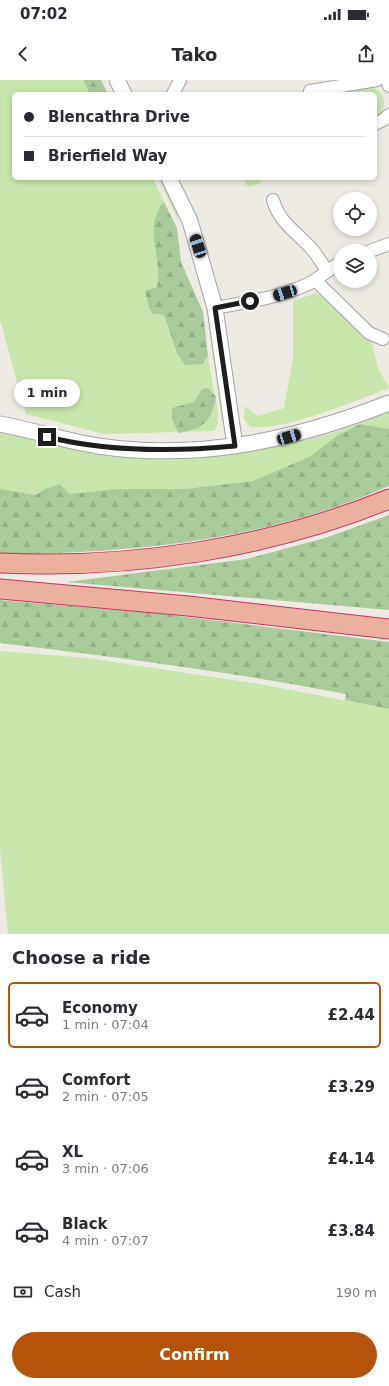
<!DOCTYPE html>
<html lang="en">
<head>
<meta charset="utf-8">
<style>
	body { margin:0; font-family:"DejaVu Sans",sans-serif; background:#f2f2f3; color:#2b2b33; height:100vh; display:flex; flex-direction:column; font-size:15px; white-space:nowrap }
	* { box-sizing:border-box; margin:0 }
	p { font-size:13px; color:#7c7c81 }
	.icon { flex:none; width:22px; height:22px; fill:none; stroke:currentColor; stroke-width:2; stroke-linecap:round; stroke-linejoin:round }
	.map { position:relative; height:854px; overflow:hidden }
	.panel { display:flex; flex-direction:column; background:#fff; flex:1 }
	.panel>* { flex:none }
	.guide { position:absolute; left:12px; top:12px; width:365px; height:88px; border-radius:6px; box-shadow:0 2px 6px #0003; display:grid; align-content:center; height:88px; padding:0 12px; background:#fff }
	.tools { position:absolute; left:333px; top:112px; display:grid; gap:8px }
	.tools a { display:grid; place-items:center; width:44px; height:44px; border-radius:50%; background:#fff; box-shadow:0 2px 6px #0003; font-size:20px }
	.end { position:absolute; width:18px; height:18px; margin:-9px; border:5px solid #1d1d1d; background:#fff; box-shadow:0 0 0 2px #fff }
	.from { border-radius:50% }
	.bubble { position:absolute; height:28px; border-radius:14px; background:#fff; box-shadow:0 2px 6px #0003; font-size:13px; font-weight:800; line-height:28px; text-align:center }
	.car { position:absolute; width:12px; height:24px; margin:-12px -6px; border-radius:5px; box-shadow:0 0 3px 1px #0007; background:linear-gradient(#222 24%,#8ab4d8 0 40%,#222 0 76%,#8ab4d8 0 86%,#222 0) }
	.guide b { display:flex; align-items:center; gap:14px; height:38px; font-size:15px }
	.guide b+b { border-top:1px solid #e1e1e2 }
	.guide i { width:10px; height:10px; background:#2b2b33 }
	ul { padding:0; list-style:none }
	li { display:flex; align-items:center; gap:12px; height:66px; margin:0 8px 6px; padding:0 4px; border:2px solid transparent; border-radius:6px }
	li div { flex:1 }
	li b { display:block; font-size:15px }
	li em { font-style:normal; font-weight:800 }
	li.current { border-color:#b45309 }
	li>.icon { width:36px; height:36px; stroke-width:1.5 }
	h2 { padding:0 12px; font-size:18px; line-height:48px }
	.pay { display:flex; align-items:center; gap:10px; height:44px; padding:0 12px; font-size:15px }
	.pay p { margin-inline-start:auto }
	.button { display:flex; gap:8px; margin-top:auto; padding:8px 12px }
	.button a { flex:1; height:46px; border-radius:24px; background:#b45309; color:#fff; font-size:16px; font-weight:800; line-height:46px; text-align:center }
	.status { display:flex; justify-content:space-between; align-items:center; height:28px; padding:0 20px; background:#fff; direction:ltr }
	.status svg { height:11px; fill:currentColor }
	header { display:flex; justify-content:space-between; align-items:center; height:52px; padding:0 12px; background:#fff; font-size:18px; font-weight:800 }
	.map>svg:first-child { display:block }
	.grass { fill:#c8e6ac }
	.forest { fill:url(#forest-firs) }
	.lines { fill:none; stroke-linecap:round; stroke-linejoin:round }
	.minor-casing { stroke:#a4a4a4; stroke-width:14 }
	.tertiary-casing { stroke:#a4a4a4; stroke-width:17 }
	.trunk-casing { stroke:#cf2e65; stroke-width:21 }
	.minor { stroke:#fff; stroke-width:12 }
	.tertiary { stroke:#fff; stroke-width:15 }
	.trunk { stroke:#ecb0a0; stroke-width:19 }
	.route { stroke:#1d1d1d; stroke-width:5 }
</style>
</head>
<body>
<div class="status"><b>07:02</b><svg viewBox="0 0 49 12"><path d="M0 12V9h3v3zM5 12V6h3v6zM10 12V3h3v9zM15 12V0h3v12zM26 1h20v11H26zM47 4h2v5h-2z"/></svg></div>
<header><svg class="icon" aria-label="back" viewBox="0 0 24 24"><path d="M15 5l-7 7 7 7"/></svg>Tako<svg class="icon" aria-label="share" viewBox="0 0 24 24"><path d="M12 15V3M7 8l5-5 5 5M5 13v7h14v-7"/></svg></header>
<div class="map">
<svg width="389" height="854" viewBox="0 0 389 854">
	<defs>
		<pattern id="forest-firs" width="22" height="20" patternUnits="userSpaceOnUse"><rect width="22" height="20" fill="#a9cb9b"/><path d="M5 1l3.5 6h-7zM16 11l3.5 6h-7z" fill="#91ae85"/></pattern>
	</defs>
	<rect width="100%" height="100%" fill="#eeebe4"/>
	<path class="grass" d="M 0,0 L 83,0 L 90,14 L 14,14 L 14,98 L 153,98 L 164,122 C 142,146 163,180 157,207 L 145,211 L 154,234 L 164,235 L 177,273 L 202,284 L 208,276 L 218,334 L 218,344 L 214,351 L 104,354 L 26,334 L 0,240 Z
		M 369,7 C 387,10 389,29 375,39 L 375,14 L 333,14 Z
		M 158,98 L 161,98 L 178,134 L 178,140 Z
		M 243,98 L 264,98 L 259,104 L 248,107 Z
		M 316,213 L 339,227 L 372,263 L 378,288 L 389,308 C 355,321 285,351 250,347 L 244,339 L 245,326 L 258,336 L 284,328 L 293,277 L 293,221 Z
		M 206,226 L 215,274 L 224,342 L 222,342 Z
		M 389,332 L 389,349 L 360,344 L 338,355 L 309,377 L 253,401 L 183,409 L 117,409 L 69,414 L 46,409 L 36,415 L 0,409 L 0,353 C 28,359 55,365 83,371 C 94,373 105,376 116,377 C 209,383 303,369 389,332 Z
		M 0,571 L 88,578 L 260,604 L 389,629 L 389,854 L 8,854 L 0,768 Z"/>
	<path class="forest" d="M 83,0 L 101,0 L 108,14 L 90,14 Z
		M 164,122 L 177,148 L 181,182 L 203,232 L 208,276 L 202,284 L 185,285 L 177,273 L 164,235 L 153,234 L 149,228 L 145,211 L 157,207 C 163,179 142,146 164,122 Z
		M 208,308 L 216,317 C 211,342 203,349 178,353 L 172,338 L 172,328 L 194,322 L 202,309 Z
		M 360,344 L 389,349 L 389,406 C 290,450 186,467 79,472 C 53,473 26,475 0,474 L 0,409 L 36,415 L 45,409 L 60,404 L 69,414 L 117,409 L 183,409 L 253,401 L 309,377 L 338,355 Z
		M 389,435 L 389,530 L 67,502 L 247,479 L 325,458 Z
		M 0,520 L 163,534 L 389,562 L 389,629 L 345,620 L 346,614 C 231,592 116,577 0,563 Z"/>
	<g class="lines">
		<defs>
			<path id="minor" d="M 387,0 L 389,6
				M 310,11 L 377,0
				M 173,14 L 180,0
				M 375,44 L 383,40 L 389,35
				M 273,120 C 279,142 296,152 311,168 C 317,175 322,183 327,191
				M 370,171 L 389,164
				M 315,200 L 369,253 L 383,259
				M 215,228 C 246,222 279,218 308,204 C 320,198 329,189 340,183"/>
			<path id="tertiary" d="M 117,0 L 124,14
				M 169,98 L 190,141 L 215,228 L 235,366
				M 0,344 C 33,350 65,361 98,366 C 199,381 295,360 389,323"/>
			<path id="trunk" d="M 0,483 C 132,489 266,469 389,419
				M 0,509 L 188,526 L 389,549"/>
		</defs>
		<use href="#minor" class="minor-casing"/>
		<use href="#tertiary" class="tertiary-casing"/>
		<use href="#trunk" class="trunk-casing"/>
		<use href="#minor" class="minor"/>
		<use href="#tertiary" class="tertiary"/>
		<use href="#trunk" class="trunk"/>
	</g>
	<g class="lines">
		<path class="route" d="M 47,357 C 109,372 172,372 235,366 L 215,228 L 250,221"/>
	</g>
</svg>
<div class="tools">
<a><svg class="icon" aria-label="locate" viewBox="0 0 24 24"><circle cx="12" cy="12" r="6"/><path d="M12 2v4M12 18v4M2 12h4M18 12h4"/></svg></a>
<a><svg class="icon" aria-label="layers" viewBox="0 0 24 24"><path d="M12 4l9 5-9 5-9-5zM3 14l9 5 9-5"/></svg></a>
</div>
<i class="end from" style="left:250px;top:221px"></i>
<i class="end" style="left:47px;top:357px"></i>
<div class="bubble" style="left:14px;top:299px;width:66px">1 min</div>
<i class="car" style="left:198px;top:166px;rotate:342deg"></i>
<i class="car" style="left:285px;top:213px;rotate:253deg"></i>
<i class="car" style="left:289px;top:357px;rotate:74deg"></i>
<div class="guide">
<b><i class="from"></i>Blencathra Drive</b>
<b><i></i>Brierfield Way</b>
</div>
</div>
<section class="panel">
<h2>Choose a ride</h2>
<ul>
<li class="current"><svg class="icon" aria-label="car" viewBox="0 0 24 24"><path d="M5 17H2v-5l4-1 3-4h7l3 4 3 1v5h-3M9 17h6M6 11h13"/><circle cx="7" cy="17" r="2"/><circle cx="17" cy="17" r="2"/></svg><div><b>Economy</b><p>1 min · 07:04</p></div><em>£2.44</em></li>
<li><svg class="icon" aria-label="car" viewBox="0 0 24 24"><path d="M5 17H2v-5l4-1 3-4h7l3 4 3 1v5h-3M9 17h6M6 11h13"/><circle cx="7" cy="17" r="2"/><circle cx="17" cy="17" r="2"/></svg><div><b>Comfort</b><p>2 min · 07:05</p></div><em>£3.29</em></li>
<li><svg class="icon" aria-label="car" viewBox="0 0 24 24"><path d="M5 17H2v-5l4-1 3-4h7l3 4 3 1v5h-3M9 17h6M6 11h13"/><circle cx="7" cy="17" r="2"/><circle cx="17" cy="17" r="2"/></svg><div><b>XL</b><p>3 min · 07:06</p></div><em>£4.14</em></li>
<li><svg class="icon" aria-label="car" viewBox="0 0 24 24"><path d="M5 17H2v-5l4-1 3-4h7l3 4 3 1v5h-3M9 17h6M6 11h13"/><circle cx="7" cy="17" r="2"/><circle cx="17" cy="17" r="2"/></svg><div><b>Black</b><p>4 min · 07:07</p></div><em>£3.84</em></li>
</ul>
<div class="pay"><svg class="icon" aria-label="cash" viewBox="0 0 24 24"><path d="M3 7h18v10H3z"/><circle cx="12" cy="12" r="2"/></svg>Cash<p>190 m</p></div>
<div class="button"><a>Confirm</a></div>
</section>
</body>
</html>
